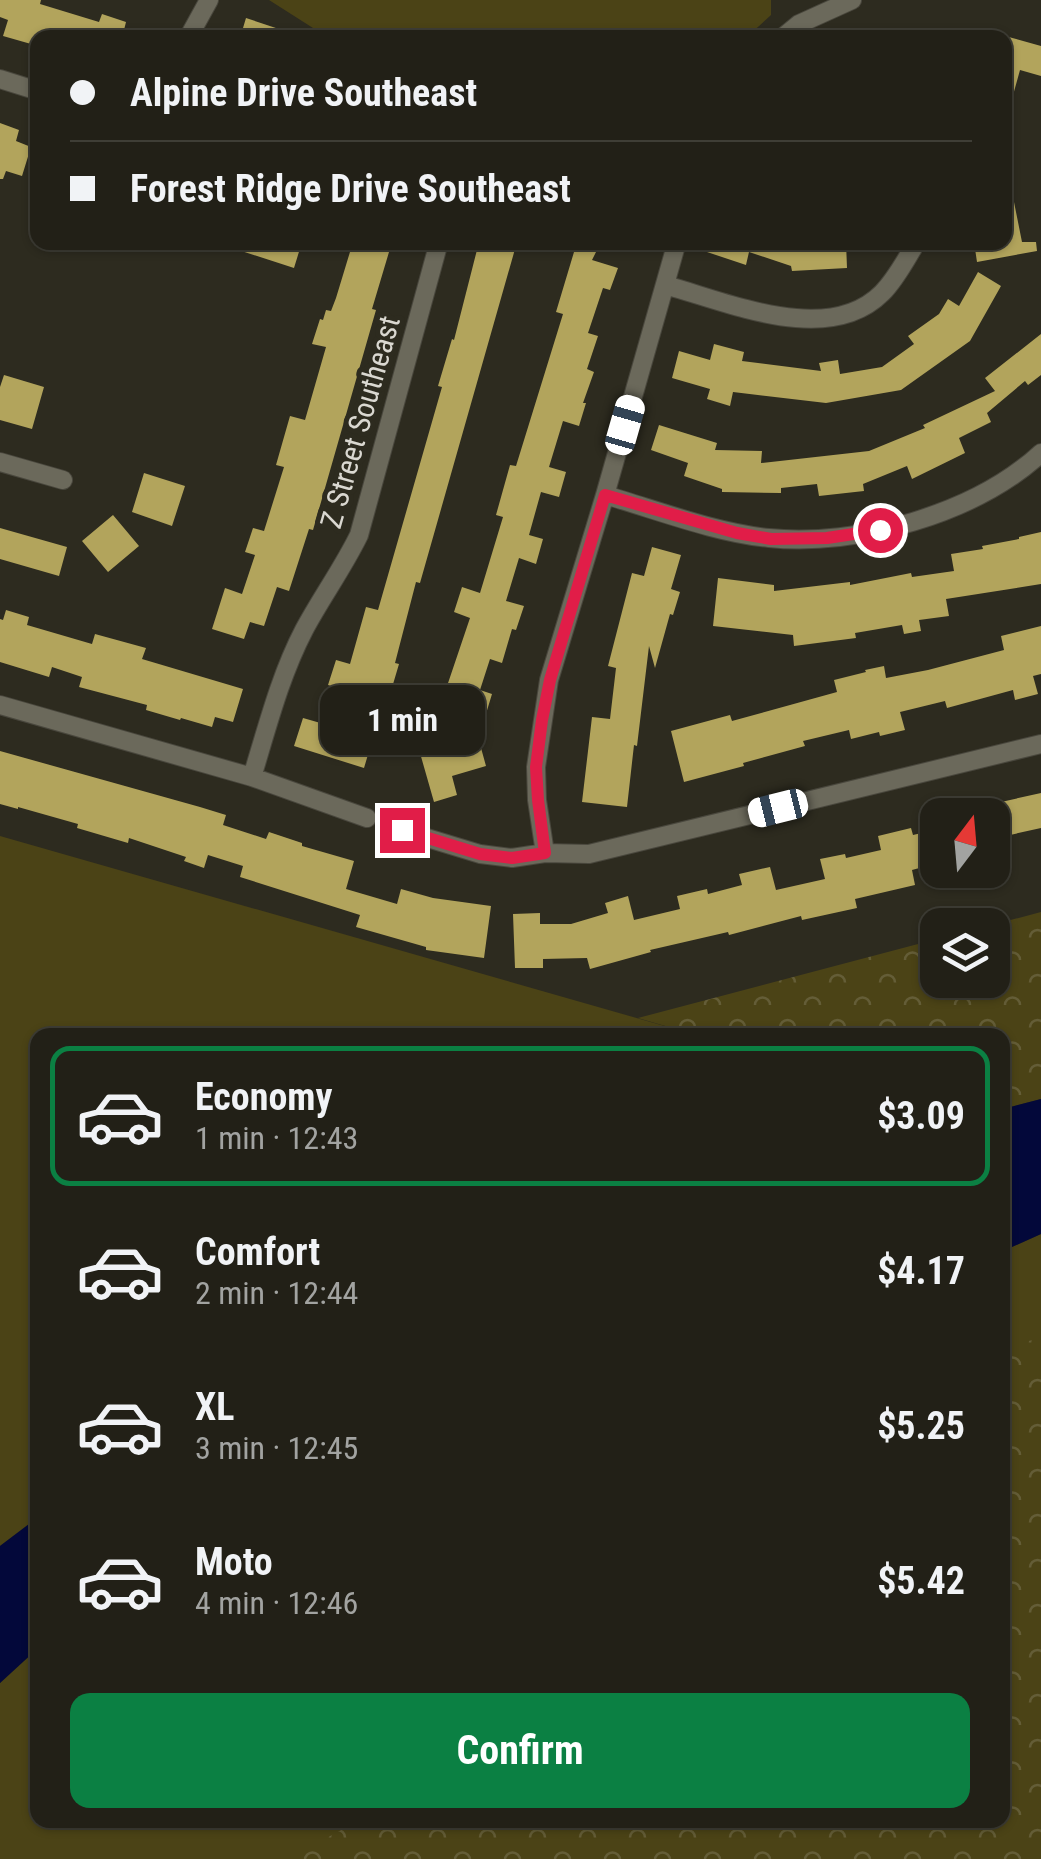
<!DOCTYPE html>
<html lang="en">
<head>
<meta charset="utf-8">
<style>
	body { margin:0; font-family:"Roboto Condensed",sans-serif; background:#2e2d24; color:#f1f3f6; height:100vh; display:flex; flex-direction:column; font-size:38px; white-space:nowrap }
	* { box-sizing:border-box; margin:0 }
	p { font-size:32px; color:#a2a3a1 }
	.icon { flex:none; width:55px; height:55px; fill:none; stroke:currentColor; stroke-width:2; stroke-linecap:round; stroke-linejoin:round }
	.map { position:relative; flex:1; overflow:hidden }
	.panel { position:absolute; left:30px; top:1028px; width:980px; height:800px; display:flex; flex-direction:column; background:#222017; border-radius:20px; box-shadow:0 2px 8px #0004,0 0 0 2px #3f3e36 }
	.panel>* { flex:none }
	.banner { position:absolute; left:30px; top:30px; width:982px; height:220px; border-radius:20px; box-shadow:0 2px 8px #0004,0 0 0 2px #3f3e36; display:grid; align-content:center; height:220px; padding:0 40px; background:#222017 }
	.needle { width:65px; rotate:16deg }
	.controls { position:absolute; left:920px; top:798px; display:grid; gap:20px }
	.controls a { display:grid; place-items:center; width:90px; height:90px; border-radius:20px; background:#222017; box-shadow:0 2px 8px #0004,0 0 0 2px #3f3e36; font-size:50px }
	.end { position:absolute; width:45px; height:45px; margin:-22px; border:12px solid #e11d48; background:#fff; box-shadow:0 0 0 5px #fff }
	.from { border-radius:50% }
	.bubble { position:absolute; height:70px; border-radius:20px; background:#222017; box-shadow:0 2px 8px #0004,0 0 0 2px #3f3e36; font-size:32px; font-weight:700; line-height:70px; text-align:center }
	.car { position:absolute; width:30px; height:60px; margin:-30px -15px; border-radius:12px; box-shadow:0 0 8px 2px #0007; background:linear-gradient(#fff 24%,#345 0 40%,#fff 0 76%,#345 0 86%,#fff 0) }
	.banner b { display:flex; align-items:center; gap:35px; height:95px; font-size:38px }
	.banner b+b { border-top:2px solid #3f3e36 }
	.banner i { width:25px; height:25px; background:#f1f3f6 }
	ul { padding:18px 0 0; list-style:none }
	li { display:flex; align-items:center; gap:30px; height:140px; margin:0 20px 15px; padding:0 20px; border:5px solid transparent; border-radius:20px }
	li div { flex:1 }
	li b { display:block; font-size:38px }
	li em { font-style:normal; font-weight:700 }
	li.on { border-color:#0b8043 }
	li>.icon { width:90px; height:90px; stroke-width:1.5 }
	.cta { display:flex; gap:20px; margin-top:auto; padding:20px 40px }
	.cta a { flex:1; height:115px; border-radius:20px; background:#0b8043; color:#fff; font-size:40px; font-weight:700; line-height:115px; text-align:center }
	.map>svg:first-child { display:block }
	.green { fill:#4b4316 }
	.forest { fill:url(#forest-crowns) }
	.water { fill:#03083a }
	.building { fill:#b2a45c }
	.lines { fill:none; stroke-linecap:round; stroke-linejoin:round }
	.street-casing { stroke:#49473d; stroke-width:20 }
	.street { stroke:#6b695b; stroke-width:18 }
	.route { stroke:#e11d48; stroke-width:12 }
	.labels { text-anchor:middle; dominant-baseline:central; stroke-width:10; stroke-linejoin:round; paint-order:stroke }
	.street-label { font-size:30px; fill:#dad8d1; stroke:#2d2b1f }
</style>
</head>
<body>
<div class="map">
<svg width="1041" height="1859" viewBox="0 0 1041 1859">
	<defs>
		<pattern id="forest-crowns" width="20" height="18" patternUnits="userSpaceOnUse" patternTransform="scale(2.5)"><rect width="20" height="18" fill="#4b4316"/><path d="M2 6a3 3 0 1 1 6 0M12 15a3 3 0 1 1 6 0" fill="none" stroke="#645d37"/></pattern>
	</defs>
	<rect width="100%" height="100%" fill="#2d2b1f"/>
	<path class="green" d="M 269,0 L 771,0 L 771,15 L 747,37 L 311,38 L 313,28 Z
		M 0,836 L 696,1035 L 38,1035 L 37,1518 L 0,1546 Z
		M 1041,1234 L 1041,1859 L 0,1859 L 0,1683 L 37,1649 L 38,1820 L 1002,1820 L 1003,1251 Z"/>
	<path class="forest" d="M 1041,912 L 1041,1099 L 1003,1109 L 1002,1035 L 696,1035 L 638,1018 L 937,939 L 938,980 L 992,980 L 992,925 Z
		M 1041,1338 L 1041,1859 L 300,1859 L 308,1848 L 358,1821 L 365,1820 L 1002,1820 L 1003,1347 Z"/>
	<path class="water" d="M 1041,1099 L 1041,1234 L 1003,1251 L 1003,1109 Z
		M 37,1518 L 37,1649 L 0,1683 L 0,1546 Z"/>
	<path class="building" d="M 0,0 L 41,0 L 40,4 L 99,22 L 102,14 L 126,22 L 124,30 L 135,34 L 135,38 L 38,38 L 38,46 L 3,36 L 8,20 L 0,17 Z
		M 246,18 L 297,35 L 296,38 L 240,38 Z
		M 1005,36 L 1041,46 L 1041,76 L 1020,70 L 1010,106 L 1005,105 Z
		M 0,123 L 19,130 L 16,141 L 31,147 L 22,176 L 6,171 L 3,179 L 0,179 Z
		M 1013,197 L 1022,242 L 1036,242 L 1037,251 L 977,262 L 974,242 L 1005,242 L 1005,198 Z
		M 227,242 L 302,242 L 294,268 L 226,246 Z
		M 353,242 L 392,242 L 372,309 L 376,310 L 313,530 L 309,529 L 289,591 L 277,587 L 264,626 L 250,622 L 244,639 L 212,629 L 225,588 L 242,594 L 255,555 L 245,552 L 253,528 L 264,531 L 284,467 L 276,465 L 290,416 L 305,420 L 326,347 L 312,344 L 320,319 L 323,320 L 326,310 L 331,311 L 336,298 Z
		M 479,242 L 517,242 L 420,583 L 416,582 L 395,663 L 399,664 L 391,691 L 379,688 L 376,699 L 328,685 L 336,660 L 350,664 L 366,607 L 378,610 L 442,387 L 438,386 L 452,339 L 454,340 Z
		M 577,242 L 601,242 L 592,260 L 618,268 L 610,290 L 603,288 L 588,333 L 598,336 L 587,369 L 594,372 L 583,403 L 586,403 L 579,426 L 563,421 L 549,467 L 566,472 L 559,497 L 541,492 L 529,535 L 543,539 L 536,564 L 519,558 L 506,601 L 524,606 L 516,630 L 512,629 L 502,663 L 490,659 L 480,690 L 492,694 L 482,727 L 450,717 L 457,695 L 445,692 L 470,618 L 454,612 L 462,587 L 480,593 L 503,517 L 496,515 L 510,465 L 516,466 L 563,314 L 556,312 Z
		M 689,242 L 846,242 L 847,268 L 792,271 L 791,266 L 749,252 L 746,265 L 689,246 Z
		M 978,272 L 1001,286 L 970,341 L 901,390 L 826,403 L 733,392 L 730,406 L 707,399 L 710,389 L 672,378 L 679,351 L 710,360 L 714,344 L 744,352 L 742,361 L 821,371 L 819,363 L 838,360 L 840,374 L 882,367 L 914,344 L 908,336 L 939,314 L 948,299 L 959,306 Z
		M 1041,334 L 1041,375 L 1028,385 L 1025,381 L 987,413 L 991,422 L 959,438 L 965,453 L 912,479 L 907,466 L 863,484 L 864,491 L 819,496 L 817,484 L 781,488 L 781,493 L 722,492 L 722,489 L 684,476 L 688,463 L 651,450 L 659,425 L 717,443 L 715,450 L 762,451 L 761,463 L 869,451 L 925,428 L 923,425 L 995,391 L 985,378 Z
		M 4,375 L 44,387 L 32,429 L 0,420 L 0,387 Z
		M 144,473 L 185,486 L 172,526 L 132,512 Z
		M 113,515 L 139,546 L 108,572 L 82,541 Z
		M 0,528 L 67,547 L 59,576 L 0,559 Z
		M 1041,532 L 1041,584 L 946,599 L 949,616 L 919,620 L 921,631 L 904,634 L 902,625 L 855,633 L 856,638 L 794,646 L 793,635 L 713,626 L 718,578 L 774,585 L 774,591 L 850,582 L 850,585 L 911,573 L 912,577 L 954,571 L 951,554 L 983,549 L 982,546 L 1019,539 L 1019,537 Z
		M 652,547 L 681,555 L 671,589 L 680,592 L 673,615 L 670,614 L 655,668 L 649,646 L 637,746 L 634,745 L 627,807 L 582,802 L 592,717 L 610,719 L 616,668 L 608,666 L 632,573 L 644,576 Z
		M 6,610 L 29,617 L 27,625 L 92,644 L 95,634 L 146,648 L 142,659 L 243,689 L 233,722 L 215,717 L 212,727 L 181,718 L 180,720 L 146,710 L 147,705 L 79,687 L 82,677 L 52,667 L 49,677 L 0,662 L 0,619 L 3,620 Z
		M 1041,626 L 1041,674 L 1033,676 L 1038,694 L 1015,700 L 1013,690 L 947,708 L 945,701 L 900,712 L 905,730 L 880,736 L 879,732 L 851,739 L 849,730 L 803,741 L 805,746 L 743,763 L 744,766 L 684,782 L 671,731 L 730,715 L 732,721 L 837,692 L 834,680 L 866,672 L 865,670 L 884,666 L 886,678 L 928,670 L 1004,650 L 1001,636 Z
		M 303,718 L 373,738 L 364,768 L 294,746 Z
		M 478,737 L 486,766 L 452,776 L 457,795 L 434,802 L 420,753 Z
		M 0,751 L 200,807 L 226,815 L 223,825 L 266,839 L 269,832 L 302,843 L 302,846 L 354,861 L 346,889 L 397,904 L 401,889 L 433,898 L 491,906 L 484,958 L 426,950 L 426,947 L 356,927 L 360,915 L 240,877 L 243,866 L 208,855 L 204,868 L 184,861 L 186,857 L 129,838 L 128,843 L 77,828 L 78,824 L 18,807 L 18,809 L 0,804 Z
		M 1041,793 L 1041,828 L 992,839 L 992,804 Z
		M 911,828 L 913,835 L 938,829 L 938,863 L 912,870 L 915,885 L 855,899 L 857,908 L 802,920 L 801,916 L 729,935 L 728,932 L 650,950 L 651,952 L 590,969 L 587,958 L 543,959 L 543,968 L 515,968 L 513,914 L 540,913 L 540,924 L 571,924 L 608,913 L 605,903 L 628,896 L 634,920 L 680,909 L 677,896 L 707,889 L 708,894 L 742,885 L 739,874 L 770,867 L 776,890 L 825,879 L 820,859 L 845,854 L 846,858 L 881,850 L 878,836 Z"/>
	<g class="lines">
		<defs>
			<path id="street" d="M 188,38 L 209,0
				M 782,38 L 799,24 L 852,0
				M 0,79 L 38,91
				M 665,285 C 728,302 828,347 882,293 C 895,280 904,263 913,248
				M 0,462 L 63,480
				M 605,495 C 657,510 716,533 769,538 C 857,547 975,514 1041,453
				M 0,705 L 252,777 L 367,818
				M 252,777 C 267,728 280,676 304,630 C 321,598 343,568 359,535 L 439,242
				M 401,830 L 480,854 L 512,858 L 545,853 L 589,854 L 1041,744
				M 545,853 L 537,800 L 536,767 L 549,680 L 605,495 L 677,242"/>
		</defs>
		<use href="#street" class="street-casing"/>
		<use href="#street" class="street"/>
	</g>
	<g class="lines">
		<path class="route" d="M 402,830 L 480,854 L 512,858 L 545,853 L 538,800 L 536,767 L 542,720 L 550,680 L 605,495 L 737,533 L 771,539 L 827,538 L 880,530"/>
	</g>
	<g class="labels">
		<g class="street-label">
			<text transform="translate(360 422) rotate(-74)">Z Street Southeast</text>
		</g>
	</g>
</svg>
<div class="controls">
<a><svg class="needle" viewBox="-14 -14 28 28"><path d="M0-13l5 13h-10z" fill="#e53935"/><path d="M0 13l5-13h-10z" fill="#a2a3a1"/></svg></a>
<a><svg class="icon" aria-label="layers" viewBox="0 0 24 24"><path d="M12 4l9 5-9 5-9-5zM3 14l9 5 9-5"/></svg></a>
</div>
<i class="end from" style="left:880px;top:530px"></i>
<i class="end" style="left:402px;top:830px"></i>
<div class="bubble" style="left:320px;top:685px;width:165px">1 min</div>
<i class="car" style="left:625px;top:425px;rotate:16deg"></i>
<i class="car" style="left:778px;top:808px;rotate:256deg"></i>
<div class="banner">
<b><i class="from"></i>Alpine Drive Southeast</b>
<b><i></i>Forest Ridge Drive Southeast</b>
</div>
<section class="panel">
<ul>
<li class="on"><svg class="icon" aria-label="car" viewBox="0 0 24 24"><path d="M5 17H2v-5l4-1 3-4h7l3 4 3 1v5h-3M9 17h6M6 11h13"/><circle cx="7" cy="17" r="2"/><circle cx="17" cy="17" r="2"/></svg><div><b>Economy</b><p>1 min · 12:43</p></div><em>$3.09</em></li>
<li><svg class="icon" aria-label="car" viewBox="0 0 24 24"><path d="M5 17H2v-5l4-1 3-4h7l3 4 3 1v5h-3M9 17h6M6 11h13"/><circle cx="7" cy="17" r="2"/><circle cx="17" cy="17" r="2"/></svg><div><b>Comfort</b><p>2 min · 12:44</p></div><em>$4.17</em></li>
<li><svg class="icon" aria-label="car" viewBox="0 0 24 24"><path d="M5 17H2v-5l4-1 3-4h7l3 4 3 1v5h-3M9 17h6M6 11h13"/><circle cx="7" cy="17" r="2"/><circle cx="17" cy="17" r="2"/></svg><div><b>XL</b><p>3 min · 12:45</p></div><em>$5.25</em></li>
<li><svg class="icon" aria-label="car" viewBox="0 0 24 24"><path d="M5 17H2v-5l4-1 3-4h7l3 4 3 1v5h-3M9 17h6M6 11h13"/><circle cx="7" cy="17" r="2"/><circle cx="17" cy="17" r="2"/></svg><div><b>Moto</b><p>4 min · 12:46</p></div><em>$5.42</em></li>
</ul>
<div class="cta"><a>Confirm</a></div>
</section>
</div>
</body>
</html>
